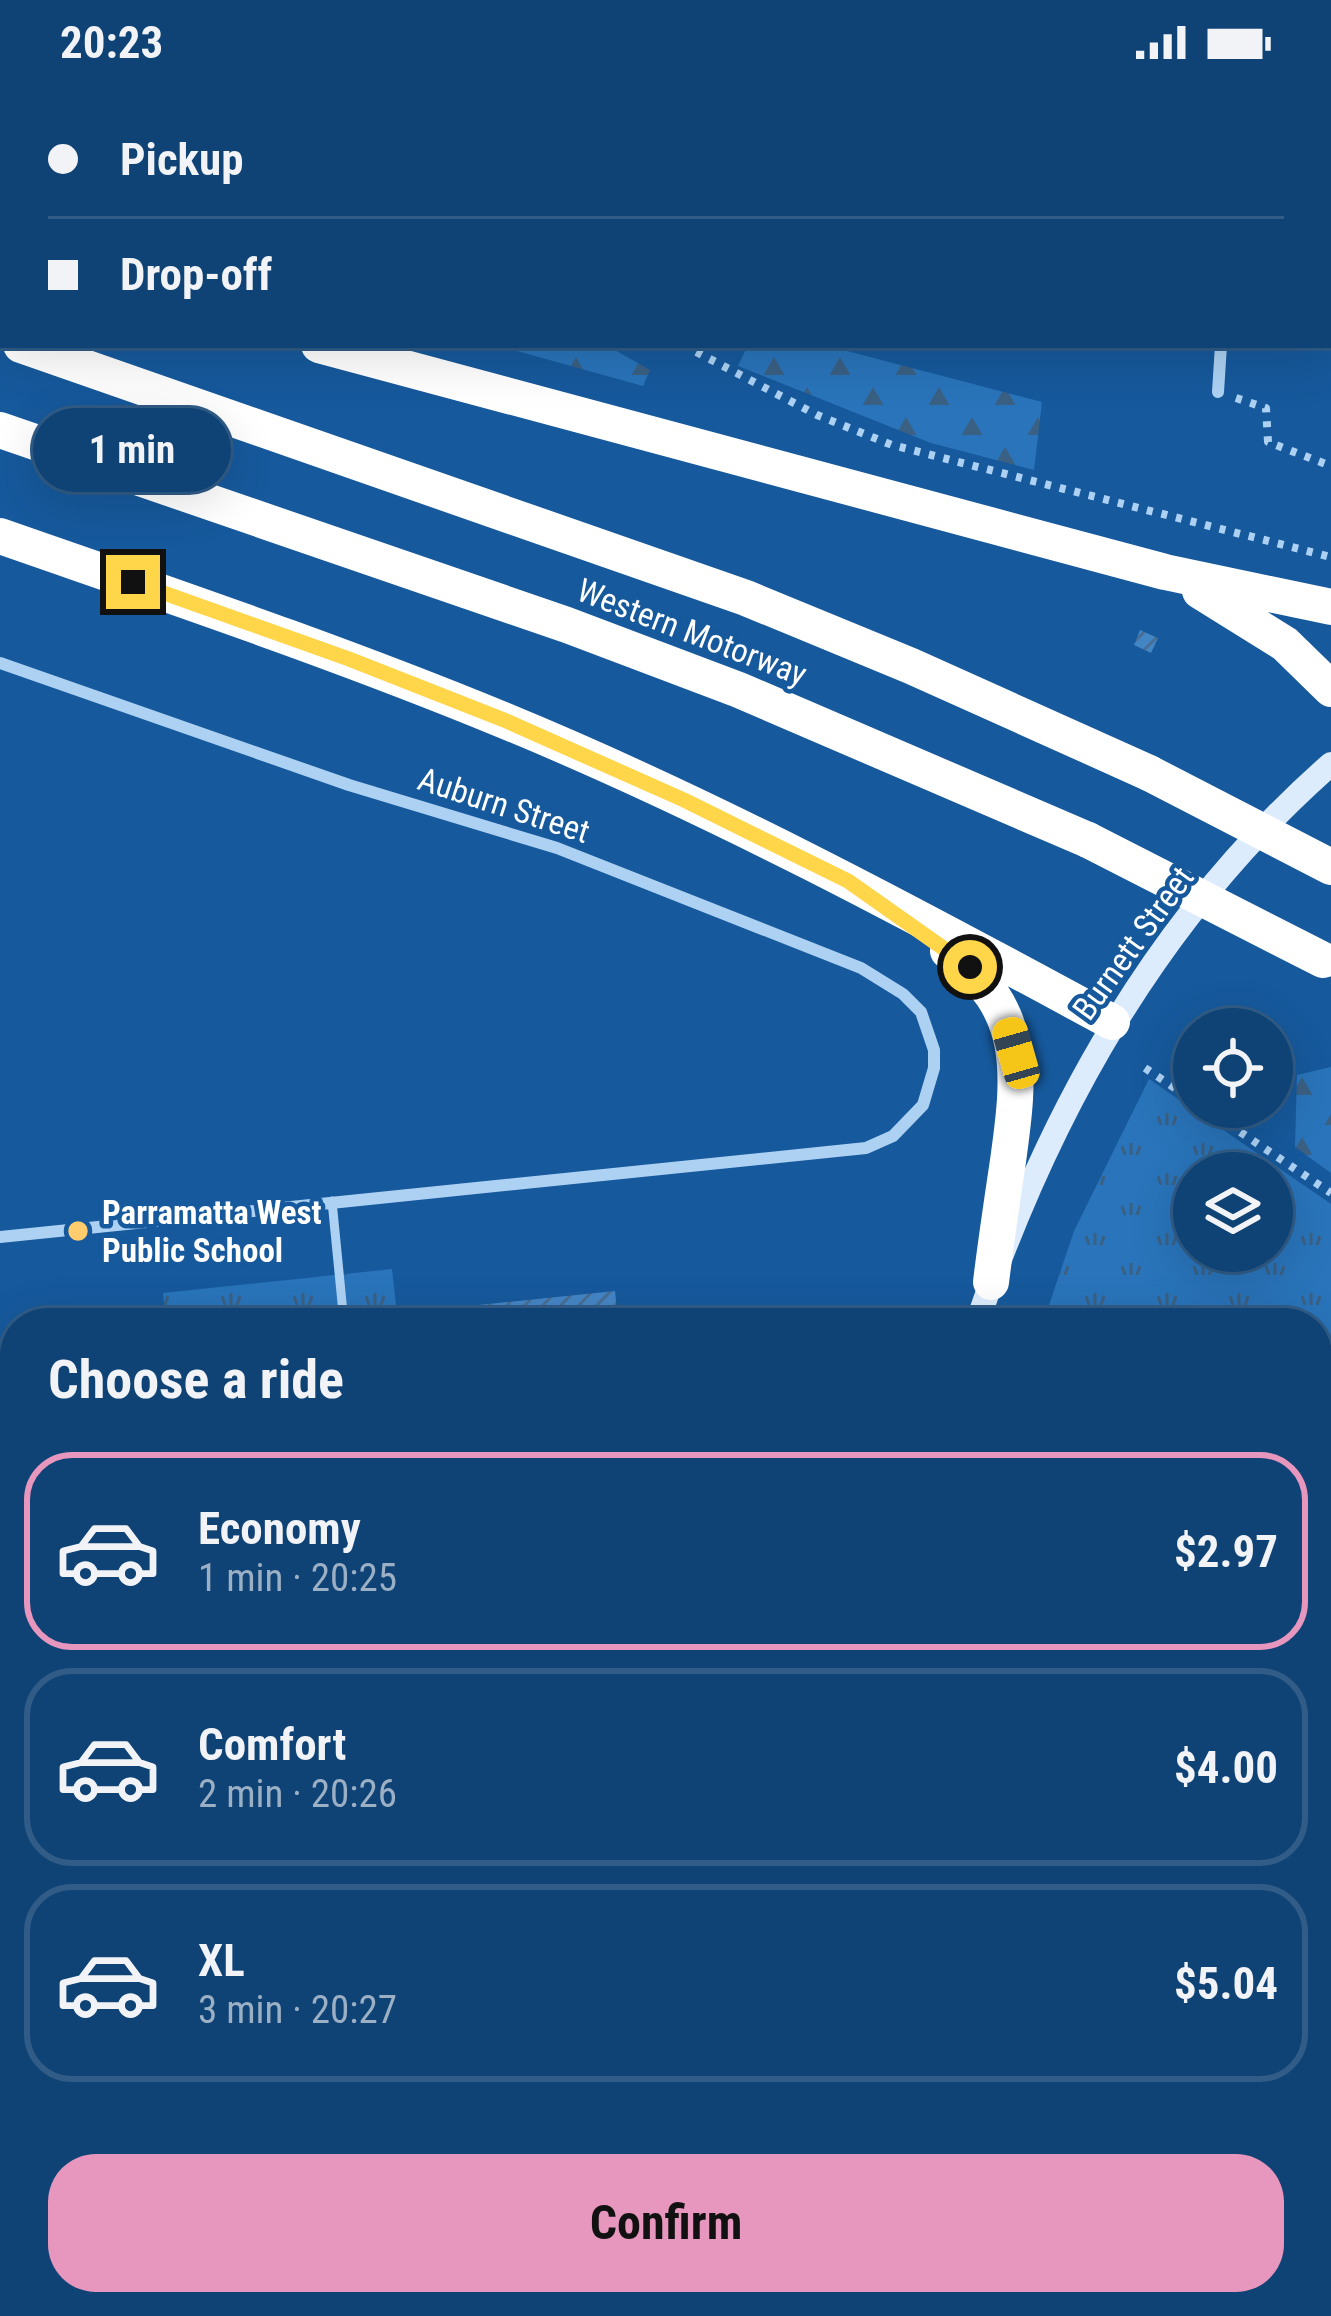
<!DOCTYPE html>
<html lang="en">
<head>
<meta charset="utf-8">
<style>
	body { margin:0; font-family:"Roboto Condensed",sans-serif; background:#1e4e7d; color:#f1f3f6; height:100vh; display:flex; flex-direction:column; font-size:45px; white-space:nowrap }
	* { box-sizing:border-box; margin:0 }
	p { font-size:39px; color:#9cb0c5 }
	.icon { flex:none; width:66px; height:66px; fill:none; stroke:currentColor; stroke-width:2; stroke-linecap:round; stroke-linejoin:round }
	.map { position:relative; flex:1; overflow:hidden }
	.details { position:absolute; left:0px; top:1224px; width:1332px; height:1008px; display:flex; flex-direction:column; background:#104375; border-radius:48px 48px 0 0; box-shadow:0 12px 48px #0002,0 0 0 3px #305c87 }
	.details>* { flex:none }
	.guide { position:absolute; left:0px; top:0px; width:1332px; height:264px; box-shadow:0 12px 48px #0002,0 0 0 3px #305c87; display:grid; align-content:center; height:264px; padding:0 48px; background:#104375 }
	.controls { position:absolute; left:1173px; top:924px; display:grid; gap:24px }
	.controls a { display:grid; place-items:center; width:120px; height:120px; border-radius:50%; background:#104375; box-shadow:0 12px 48px #0002,0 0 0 3px #305c87; font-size:60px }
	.end { position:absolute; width:54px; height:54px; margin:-27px; border:15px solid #ffd54a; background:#111; box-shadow:0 0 0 6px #111 }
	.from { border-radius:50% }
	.bubble { position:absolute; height:84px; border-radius:42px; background:#104375; box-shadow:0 12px 48px #0002,0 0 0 3px #305c87; font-size:39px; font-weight:700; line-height:84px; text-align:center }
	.car { position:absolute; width:36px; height:72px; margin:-36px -18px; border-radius:15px; box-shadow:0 0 9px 3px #0007; background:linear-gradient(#f5c518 24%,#345 0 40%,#f5c518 0 76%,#345 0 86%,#f5c518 0) }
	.guide b { display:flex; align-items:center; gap:42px; height:114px; font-size:45px }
	.guide b+b { border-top:3px solid #305c87 }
	.guide i { width:30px; height:30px; background:#f1f3f6 }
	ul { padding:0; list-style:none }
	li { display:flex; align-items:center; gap:36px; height:198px; margin:0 24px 18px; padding:0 24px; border:6px solid #305c87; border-radius:48px }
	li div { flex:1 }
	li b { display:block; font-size:45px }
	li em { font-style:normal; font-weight:700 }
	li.active { border-color:#e797bd }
	li>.icon { width:108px; height:108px; stroke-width:1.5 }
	h2 { padding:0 48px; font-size:54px; line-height:144px }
	.cta { display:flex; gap:24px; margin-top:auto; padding:24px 48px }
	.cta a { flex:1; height:138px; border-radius:48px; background:#e797bd; color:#111; font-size:48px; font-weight:700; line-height:138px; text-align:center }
	.status { display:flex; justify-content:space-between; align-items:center; height:84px; padding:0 60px; background:#104375; direction:ltr }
	.status svg { height:33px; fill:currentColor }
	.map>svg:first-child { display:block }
	.forest { fill:url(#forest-firs) }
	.park { fill:url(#park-tufts); fill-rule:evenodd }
	.pitch { fill:#2974ba }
	.building { fill:url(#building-hatch) }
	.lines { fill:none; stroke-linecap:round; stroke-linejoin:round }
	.path { stroke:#acd1f3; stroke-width:8; stroke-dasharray:6 9; stroke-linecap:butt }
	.service { stroke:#acd1f3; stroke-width:9 }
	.minor { stroke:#acd1f3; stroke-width:12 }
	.secondary { stroke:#dcecfc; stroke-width:24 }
	.motorway { stroke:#fff; stroke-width:36 }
	.motorway-bridge { stroke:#fff; stroke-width:36 }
	.route { stroke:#ffd54a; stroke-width:15 }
	.poi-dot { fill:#ffcc6e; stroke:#16599c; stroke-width:4.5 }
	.labels { text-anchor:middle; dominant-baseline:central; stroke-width:9; stroke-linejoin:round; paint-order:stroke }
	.street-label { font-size:33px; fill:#fff; stroke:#16599c }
	.poi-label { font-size:33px; font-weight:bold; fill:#fff; stroke:#16599c; text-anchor:start }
</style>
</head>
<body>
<div class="status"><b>20:23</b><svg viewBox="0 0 49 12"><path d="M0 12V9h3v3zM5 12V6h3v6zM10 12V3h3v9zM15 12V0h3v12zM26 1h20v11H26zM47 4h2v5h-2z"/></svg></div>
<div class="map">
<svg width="1331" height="2232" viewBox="0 0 1331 2232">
	<defs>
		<pattern id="forest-firs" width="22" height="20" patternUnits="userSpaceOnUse" patternTransform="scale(3)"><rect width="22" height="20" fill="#2974ba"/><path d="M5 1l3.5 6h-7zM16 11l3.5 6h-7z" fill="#3a6083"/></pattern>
		<pattern id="park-tufts" width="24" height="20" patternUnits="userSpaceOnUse" patternTransform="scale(3)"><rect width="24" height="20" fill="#2974ba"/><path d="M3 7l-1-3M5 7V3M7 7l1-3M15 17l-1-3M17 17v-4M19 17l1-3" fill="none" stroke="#3a6083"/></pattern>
		<pattern id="building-hatch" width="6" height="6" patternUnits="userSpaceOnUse" patternTransform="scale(3)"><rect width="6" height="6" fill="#4485c4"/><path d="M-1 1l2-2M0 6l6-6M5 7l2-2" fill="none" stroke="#476e94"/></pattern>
	</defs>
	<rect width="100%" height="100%" fill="#16599c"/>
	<path class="forest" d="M 495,261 L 606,261 L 650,286 L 643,302 Z
		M 748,261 L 824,261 L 1042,318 L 1034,386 L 931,359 L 738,282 Z
		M 1331,983 L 1331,1089 L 1295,1063 L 1297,991 Z"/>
	<path class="park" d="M 94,0 L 552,0 L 580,2 L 94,3 Z
		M 1149,995 L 1331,1120 L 1331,2071 L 1317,2076 L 1317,1239 L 1043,1239 L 1074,1147 ZM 1194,1089 L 1272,1089 L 1272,1167 L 1194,1167 Z
		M 392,1185 L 398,1239 L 166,1239 L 163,1209 Z
		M 15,2192 L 15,2217 L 585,2217 L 579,2232 L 0,2232 L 0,2193 Z"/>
	<path class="pitch" d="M 1318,1232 L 1331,1241 L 1331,1721 L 1317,1711 L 1317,1239 L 1313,1239 Z
		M 362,2217 L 517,2217 L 519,2232 L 363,2232 Z"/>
	<path class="building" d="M 1140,546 L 1158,554 L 1151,569 L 1134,561 Z
		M 615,1207 L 618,1239 L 432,1239 L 430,1226 Z
		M 15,1985 L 15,2064 L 7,2065 L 0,1987 Z"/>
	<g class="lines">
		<path class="path" d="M 0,32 L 3,33
			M 683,261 L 817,331 L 892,361 L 1331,473
			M 1236,314 L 1266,324 L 1268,358 L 1331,382
			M 1145,984 L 1194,1017
			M 1203,1023 L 1331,1109"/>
		<path class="service" d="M 332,1117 L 344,1239"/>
		<path class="minor" d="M 636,3 L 636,0
			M 1238,3 L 1238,0
			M 1218,308 L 1221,261
			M 0,579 L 349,701 L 557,764 L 861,884 L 903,910 L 921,928 L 934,966 L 934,984 L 923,1021 L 893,1052 L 866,1064 L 0,1153
			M 0,1750 L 15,1748
			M 0,2156 L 15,2154"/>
		<path class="secondary" d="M 977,1239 C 1050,1025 1159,831 1331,680
			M 639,2232 L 645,2217"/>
		<path class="motorway" d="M 0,175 L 3,175
			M 21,261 L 746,514 L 911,582 L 1149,689
			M 319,261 L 1165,488 L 1331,523
			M 0,346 L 567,541 L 739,606 L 1088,756
			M 0,452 C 169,511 338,568 503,636 C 712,722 913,830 1112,938
			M 1200,507 L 1285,560 L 1331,605
			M 948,867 C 1028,924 1020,991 1008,1077 C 1002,1117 996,1157 991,1198"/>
		<path class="motorway-bridge" d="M 1149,689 L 1331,783
			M 1088,756 L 1323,876"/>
	</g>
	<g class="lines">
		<path class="route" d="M 133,498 L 349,575 L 504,636 L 684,716 L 848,797 L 970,883"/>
	</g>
	<circle class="poi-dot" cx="78" cy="1147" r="12"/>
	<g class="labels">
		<g class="street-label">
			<text transform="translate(692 548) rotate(21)">Western Motorway</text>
			<text transform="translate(504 721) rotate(18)">Auburn Street</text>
			<text transform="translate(1133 859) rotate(-54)">Burnett Street</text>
		</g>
		<g class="poi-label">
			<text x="102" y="1128">Parramatta West<tspan x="102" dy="38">Public School</tspan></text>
		</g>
	</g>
</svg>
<div class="controls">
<a><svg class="icon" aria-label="locate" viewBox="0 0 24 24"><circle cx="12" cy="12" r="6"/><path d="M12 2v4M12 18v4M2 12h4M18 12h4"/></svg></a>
<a><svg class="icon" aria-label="layers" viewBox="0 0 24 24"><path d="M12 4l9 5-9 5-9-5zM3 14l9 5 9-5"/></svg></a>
</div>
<i class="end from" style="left:970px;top:883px"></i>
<i class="end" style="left:133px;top:498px"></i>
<div class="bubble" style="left:33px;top:324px;width:198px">1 min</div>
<i class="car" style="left:1016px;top:969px;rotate:344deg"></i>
<div class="guide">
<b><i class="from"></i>Pickup</b>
<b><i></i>Drop-off</b>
</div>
<section class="details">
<h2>Choose a ride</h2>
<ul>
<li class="active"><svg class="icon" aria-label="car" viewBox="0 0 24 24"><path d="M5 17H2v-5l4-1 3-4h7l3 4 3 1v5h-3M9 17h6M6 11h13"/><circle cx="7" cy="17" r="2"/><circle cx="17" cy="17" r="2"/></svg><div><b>Economy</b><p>1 min · 20:25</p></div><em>$2.97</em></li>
<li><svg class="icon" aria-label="car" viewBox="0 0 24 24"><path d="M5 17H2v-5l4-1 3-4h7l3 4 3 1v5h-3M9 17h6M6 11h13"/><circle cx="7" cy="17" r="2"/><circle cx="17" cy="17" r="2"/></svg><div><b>Comfort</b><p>2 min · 20:26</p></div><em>$4.00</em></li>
<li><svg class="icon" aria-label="car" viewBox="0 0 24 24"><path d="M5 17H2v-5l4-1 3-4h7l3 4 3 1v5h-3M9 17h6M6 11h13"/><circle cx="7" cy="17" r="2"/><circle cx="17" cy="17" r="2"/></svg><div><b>XL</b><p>3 min · 20:27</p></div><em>$5.04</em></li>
</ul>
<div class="cta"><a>Confirm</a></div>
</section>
</div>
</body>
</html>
